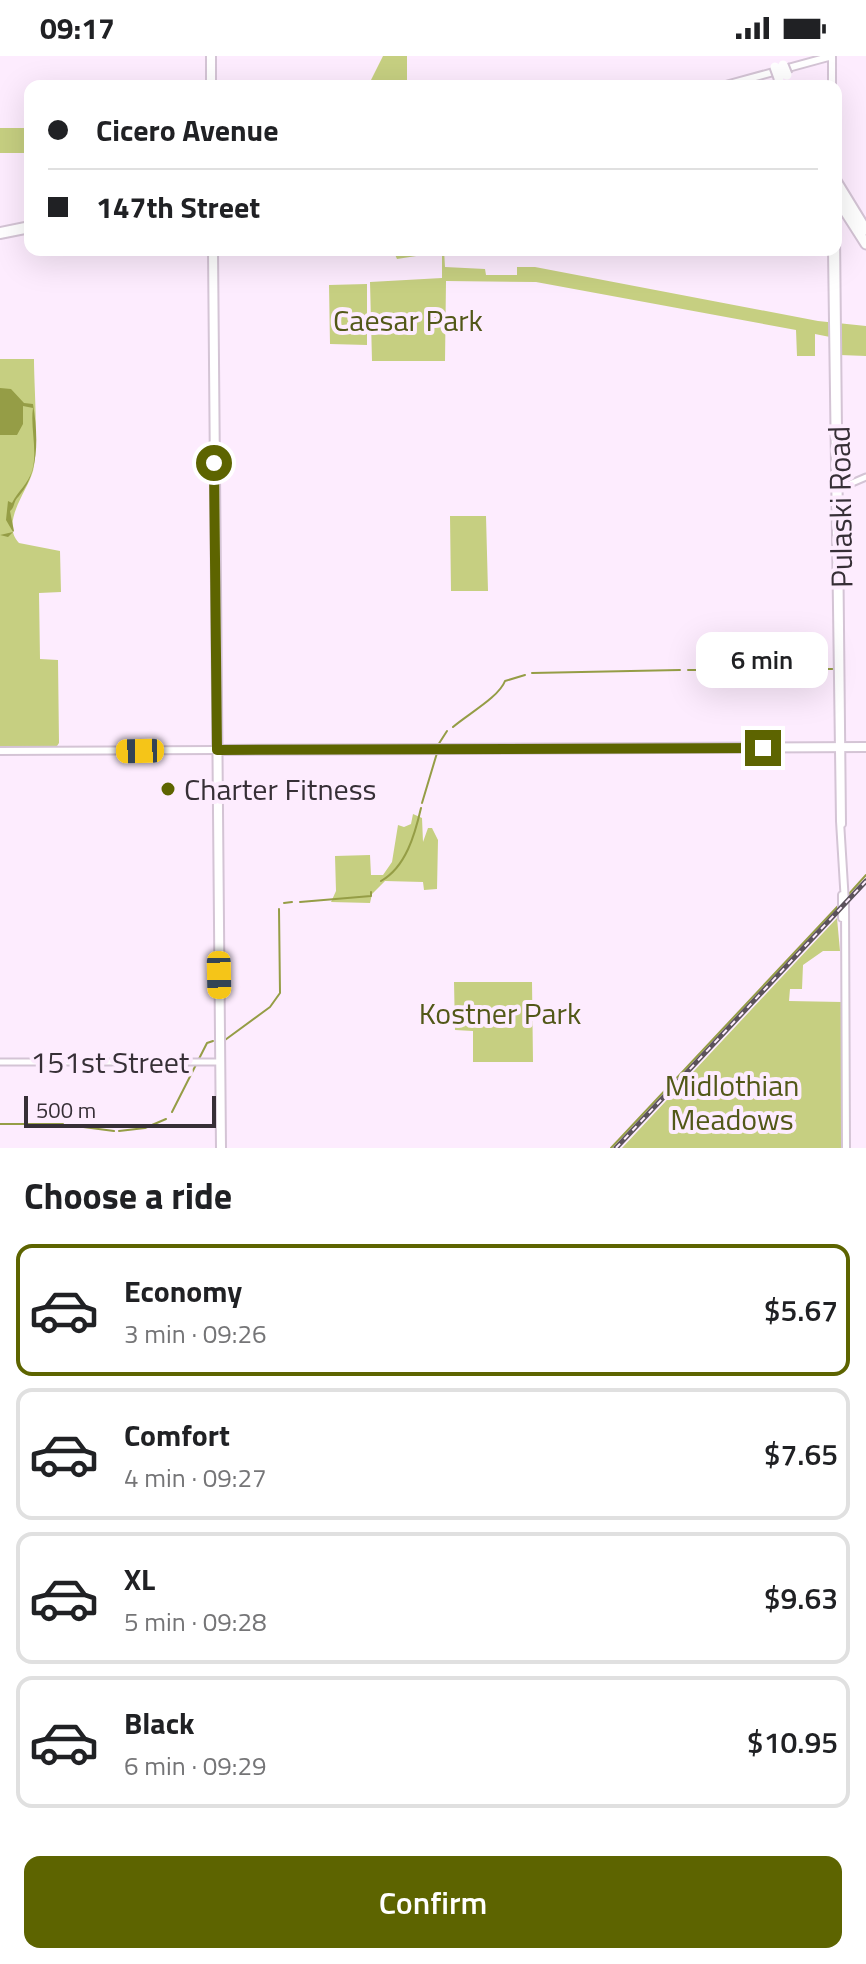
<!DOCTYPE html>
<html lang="en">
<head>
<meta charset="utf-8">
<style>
	body { margin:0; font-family:"Titillium Web",sans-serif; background:#f2f2f2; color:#202124; height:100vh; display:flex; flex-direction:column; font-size:30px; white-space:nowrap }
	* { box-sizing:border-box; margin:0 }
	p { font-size:26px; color:#757577 }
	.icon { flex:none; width:44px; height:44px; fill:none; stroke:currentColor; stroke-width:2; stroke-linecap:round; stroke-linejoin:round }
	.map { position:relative; height:1092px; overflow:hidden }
	.details { display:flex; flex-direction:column; background:#fff; flex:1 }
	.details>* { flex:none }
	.banner { position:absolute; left:24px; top:24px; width:818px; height:176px; border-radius:16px; box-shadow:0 8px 32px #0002; display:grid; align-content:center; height:176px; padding:0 24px; background:#fff }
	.scale { position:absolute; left:24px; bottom:20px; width:192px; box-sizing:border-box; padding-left:8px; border:4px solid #362f36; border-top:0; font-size:22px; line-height:28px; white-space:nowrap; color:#362f36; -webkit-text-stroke:6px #fdecfe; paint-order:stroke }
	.end { position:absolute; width:36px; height:36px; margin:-18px; border:10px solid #5d6400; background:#fff; box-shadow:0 0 0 4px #fff }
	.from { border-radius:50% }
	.bubble { position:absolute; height:56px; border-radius:16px; background:#fff; box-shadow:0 8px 32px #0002; font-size:26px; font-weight:600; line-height:56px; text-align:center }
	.car { position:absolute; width:24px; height:48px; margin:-24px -12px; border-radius:10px; box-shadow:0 0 6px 2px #0007; background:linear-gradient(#f5c518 24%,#345 0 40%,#f5c518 0 76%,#345 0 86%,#f5c518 0) }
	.banner b { display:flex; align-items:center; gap:28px; height:76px; font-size:30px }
	.banner b+b { border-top:2px solid #e0e0e0 }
	.banner i { width:20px; height:20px; background:#202124 }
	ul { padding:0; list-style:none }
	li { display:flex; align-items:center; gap:24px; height:132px; margin:0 16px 12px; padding:0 8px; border:4px solid #e0e0e0; border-radius:16px }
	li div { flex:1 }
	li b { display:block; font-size:30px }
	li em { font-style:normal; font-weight:600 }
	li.on { border-color:#5d6400 }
	li>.icon { width:72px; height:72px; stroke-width:1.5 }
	h2 { padding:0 24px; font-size:36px; line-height:96px }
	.action { display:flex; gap:16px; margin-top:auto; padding:16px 24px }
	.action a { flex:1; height:92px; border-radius:16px; background:#5d6400; color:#fff; font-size:32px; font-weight:600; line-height:92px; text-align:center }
	.status { display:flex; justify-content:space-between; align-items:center; height:56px; padding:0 40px; background:#fff; direction:ltr }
	.status svg { height:22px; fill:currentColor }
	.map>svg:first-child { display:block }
	.green { fill:#c6cf81 }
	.water { fill:#959d46 }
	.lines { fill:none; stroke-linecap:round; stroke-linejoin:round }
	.stream { stroke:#959d46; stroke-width:2 }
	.tertiary-casing { stroke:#d4c4d5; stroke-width:9 }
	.secondary-casing { stroke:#d4c4d5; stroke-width:10 }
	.primary-casing { stroke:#d4c4d5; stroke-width:12 }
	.motorway-casing { stroke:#d4c4d5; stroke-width:13 }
	.tertiary { stroke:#fff; stroke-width:5 }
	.secondary { stroke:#fff; stroke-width:6 }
	.primary { stroke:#fff; stroke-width:8 }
	.motorway { stroke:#fff; stroke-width:9 }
	.rail-casing { stroke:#5b525b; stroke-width:5 }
	.rail { stroke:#fdecfe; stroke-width:2; stroke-dasharray:6; stroke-linecap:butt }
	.motorway-bridge-casing { stroke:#d4c4d5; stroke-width:13; stroke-linecap:butt }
	.motorway-bridge { stroke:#fff; stroke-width:9 }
	.route { stroke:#5d6400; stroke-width:10 }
	.poi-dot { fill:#5d6400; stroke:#fdecfe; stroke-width:3 }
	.labels { text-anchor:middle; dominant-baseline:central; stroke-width:8; stroke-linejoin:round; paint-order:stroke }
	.park-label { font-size:30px; fill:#525818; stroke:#fdecfe }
	.street-label { font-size:30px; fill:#362f36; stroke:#fdecfe }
	.poi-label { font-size:30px; fill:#362f36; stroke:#fdecfe; text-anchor:start }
</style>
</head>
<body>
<div class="status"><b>09:17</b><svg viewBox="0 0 49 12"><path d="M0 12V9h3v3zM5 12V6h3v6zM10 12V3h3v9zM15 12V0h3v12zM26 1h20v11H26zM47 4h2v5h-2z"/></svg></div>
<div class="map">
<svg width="866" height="1092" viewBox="0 0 866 1092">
	<rect width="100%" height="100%" fill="#fdecfe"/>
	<path class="green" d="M 383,0 L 407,0 L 407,30 L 368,30 Z
		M 0,72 L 30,72 L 30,97 L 0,97 Z
		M 393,194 L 444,194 L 445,211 L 485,213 L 486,219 L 517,219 L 517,211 L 535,211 L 818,265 L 866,270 L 866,300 L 840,299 L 840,283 L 815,278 L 815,300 L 797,300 L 796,274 L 536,226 L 446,225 L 445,305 L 372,305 L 370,226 L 442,222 L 442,196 L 397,203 Z
		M 367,228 L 367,289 L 330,288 L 329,229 Z
		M 0,303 L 34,303 C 34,330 39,391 33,415 C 27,436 0,467 19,487 L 60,495 L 61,536 L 39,537 L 40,603 L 58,604 L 59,687 L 55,693 L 0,693 Z
		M 450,460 L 486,460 L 488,535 L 451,535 Z
		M 413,758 L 422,762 L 423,786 L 428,772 L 432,772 L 438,784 L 437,833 L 424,834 L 423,826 L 385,825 L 372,838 L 370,847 L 331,846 L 336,835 L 335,800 L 370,799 L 371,819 L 383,819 L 392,806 L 398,769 L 404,771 L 411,768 Z
		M 837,862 L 840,895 L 823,895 L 803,909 L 802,933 L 790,933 L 789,945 L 842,946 L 843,1092 L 622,1092 Z
		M 454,926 L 532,926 L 533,1006 L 473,1006 L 473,975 L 455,974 Z"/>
	<path class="water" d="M 0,332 L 11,333 L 24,347 L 33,348 C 38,379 40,416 19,440 C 12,447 16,450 10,455 L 14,475 L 8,481 L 0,479 L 13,476 L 6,464 L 8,445 L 12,447 C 18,435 28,428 32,415 C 38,395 30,371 33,352 L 23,350 L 23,368 L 17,379 L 0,379 Z"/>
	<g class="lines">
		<path class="stream" d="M 805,613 L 834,613
			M 688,614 L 759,614
			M 766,614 L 797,613
			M 532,617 L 680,614
			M 453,671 C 468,658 499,641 505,625 L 525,619
			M 438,689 L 447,675
			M 422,747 L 437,697
			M 381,825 C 406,811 415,778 421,752
			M 848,839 L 866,819
			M 300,846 L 371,840 L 371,836
			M 284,847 L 292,846
			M 225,984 L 270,951 L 280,937 L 279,853
			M 172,1056 L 207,987 L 213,985
			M 0,1068 L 63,1068
			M 68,1069 L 114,1075
			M 119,1075 L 145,1072 L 166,1063
			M 611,1092 L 838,850"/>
		<defs>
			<path id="tertiary" d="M 838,433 L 866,421
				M 0,1006 L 220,1006"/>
			<path id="secondary" d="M 832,0 L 832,30
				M 722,30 L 832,0
				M 0,175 L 30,169
				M 0,179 L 30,173
				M 836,180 L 842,768
				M 832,194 L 840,765 L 845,847 L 846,1092
				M 0,695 L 217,694
				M 842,862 L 842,839"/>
			<path id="primary" d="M 211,0 L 211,30
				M 213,194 L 221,1092
				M 217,694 L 866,691"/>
			<path id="motorway" d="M 836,125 L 866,174
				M 836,141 L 866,188"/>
		</defs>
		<use href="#tertiary" class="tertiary-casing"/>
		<use href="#secondary" class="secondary-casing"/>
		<use href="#primary" class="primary-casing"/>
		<use href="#motorway" class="motorway-casing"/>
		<use href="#tertiary" class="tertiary"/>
		<use href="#secondary" class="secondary"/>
		<use href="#primary" class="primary"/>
		<use href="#motorway" class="motorway"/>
		<defs>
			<path id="rail" d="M 616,1092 L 866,825"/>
		</defs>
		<use href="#rail" class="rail-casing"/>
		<use href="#rail" class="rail"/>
		<defs>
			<path id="motorway-bridge" d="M 783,9 L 787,19
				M 775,11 L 779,22"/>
		</defs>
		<use href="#motorway-bridge" class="motorway-bridge-casing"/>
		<use href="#motorway-bridge" class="motorway-bridge"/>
	</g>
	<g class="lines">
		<path class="route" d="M 214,407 L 217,694 L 763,692"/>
	</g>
	<circle class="poi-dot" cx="168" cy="733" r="8"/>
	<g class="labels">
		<g class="park-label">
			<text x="408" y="264">Caesar Park</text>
			<text x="500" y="957">Kostner Park</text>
			<text x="732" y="1029">Midlothian<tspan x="732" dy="34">Meadows</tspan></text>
		</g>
		<g class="street-label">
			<text transform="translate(840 451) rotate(-91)">Pulaski Road</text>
			<text x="110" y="1006">151st Street</text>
		</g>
		<g class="poi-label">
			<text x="184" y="733">Charter Fitness</text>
		</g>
	</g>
</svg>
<div class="scale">500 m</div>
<i class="end from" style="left:214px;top:407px"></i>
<i class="end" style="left:763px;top:692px"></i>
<div class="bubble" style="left:696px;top:576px;width:132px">6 min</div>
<i class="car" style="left:140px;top:695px;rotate:269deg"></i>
<i class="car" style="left:219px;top:919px;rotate:179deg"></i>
<div class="banner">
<b><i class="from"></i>Cicero Avenue</b>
<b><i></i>147th Street</b>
</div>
</div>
<section class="details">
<h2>Choose a ride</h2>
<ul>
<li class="on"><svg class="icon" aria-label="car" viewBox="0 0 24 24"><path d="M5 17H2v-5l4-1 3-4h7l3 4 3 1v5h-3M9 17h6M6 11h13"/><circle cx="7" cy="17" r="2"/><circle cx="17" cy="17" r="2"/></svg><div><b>Economy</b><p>3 min · 09:26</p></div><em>$5.67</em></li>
<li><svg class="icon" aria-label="car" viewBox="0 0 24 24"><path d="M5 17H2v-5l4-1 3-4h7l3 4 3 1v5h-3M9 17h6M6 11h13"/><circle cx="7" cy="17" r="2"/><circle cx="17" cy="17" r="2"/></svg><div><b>Comfort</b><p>4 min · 09:27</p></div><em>$7.65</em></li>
<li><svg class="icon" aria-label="car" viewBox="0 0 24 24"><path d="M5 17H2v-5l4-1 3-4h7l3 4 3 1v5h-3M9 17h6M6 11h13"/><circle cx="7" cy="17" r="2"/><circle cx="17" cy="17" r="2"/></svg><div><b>XL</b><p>5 min · 09:28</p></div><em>$9.63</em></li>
<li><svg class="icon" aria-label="car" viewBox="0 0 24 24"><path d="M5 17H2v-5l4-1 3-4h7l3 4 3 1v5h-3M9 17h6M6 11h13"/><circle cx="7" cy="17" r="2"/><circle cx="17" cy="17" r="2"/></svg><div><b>Black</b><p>6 min · 09:29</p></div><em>$10.95</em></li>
</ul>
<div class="action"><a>Confirm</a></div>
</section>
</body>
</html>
